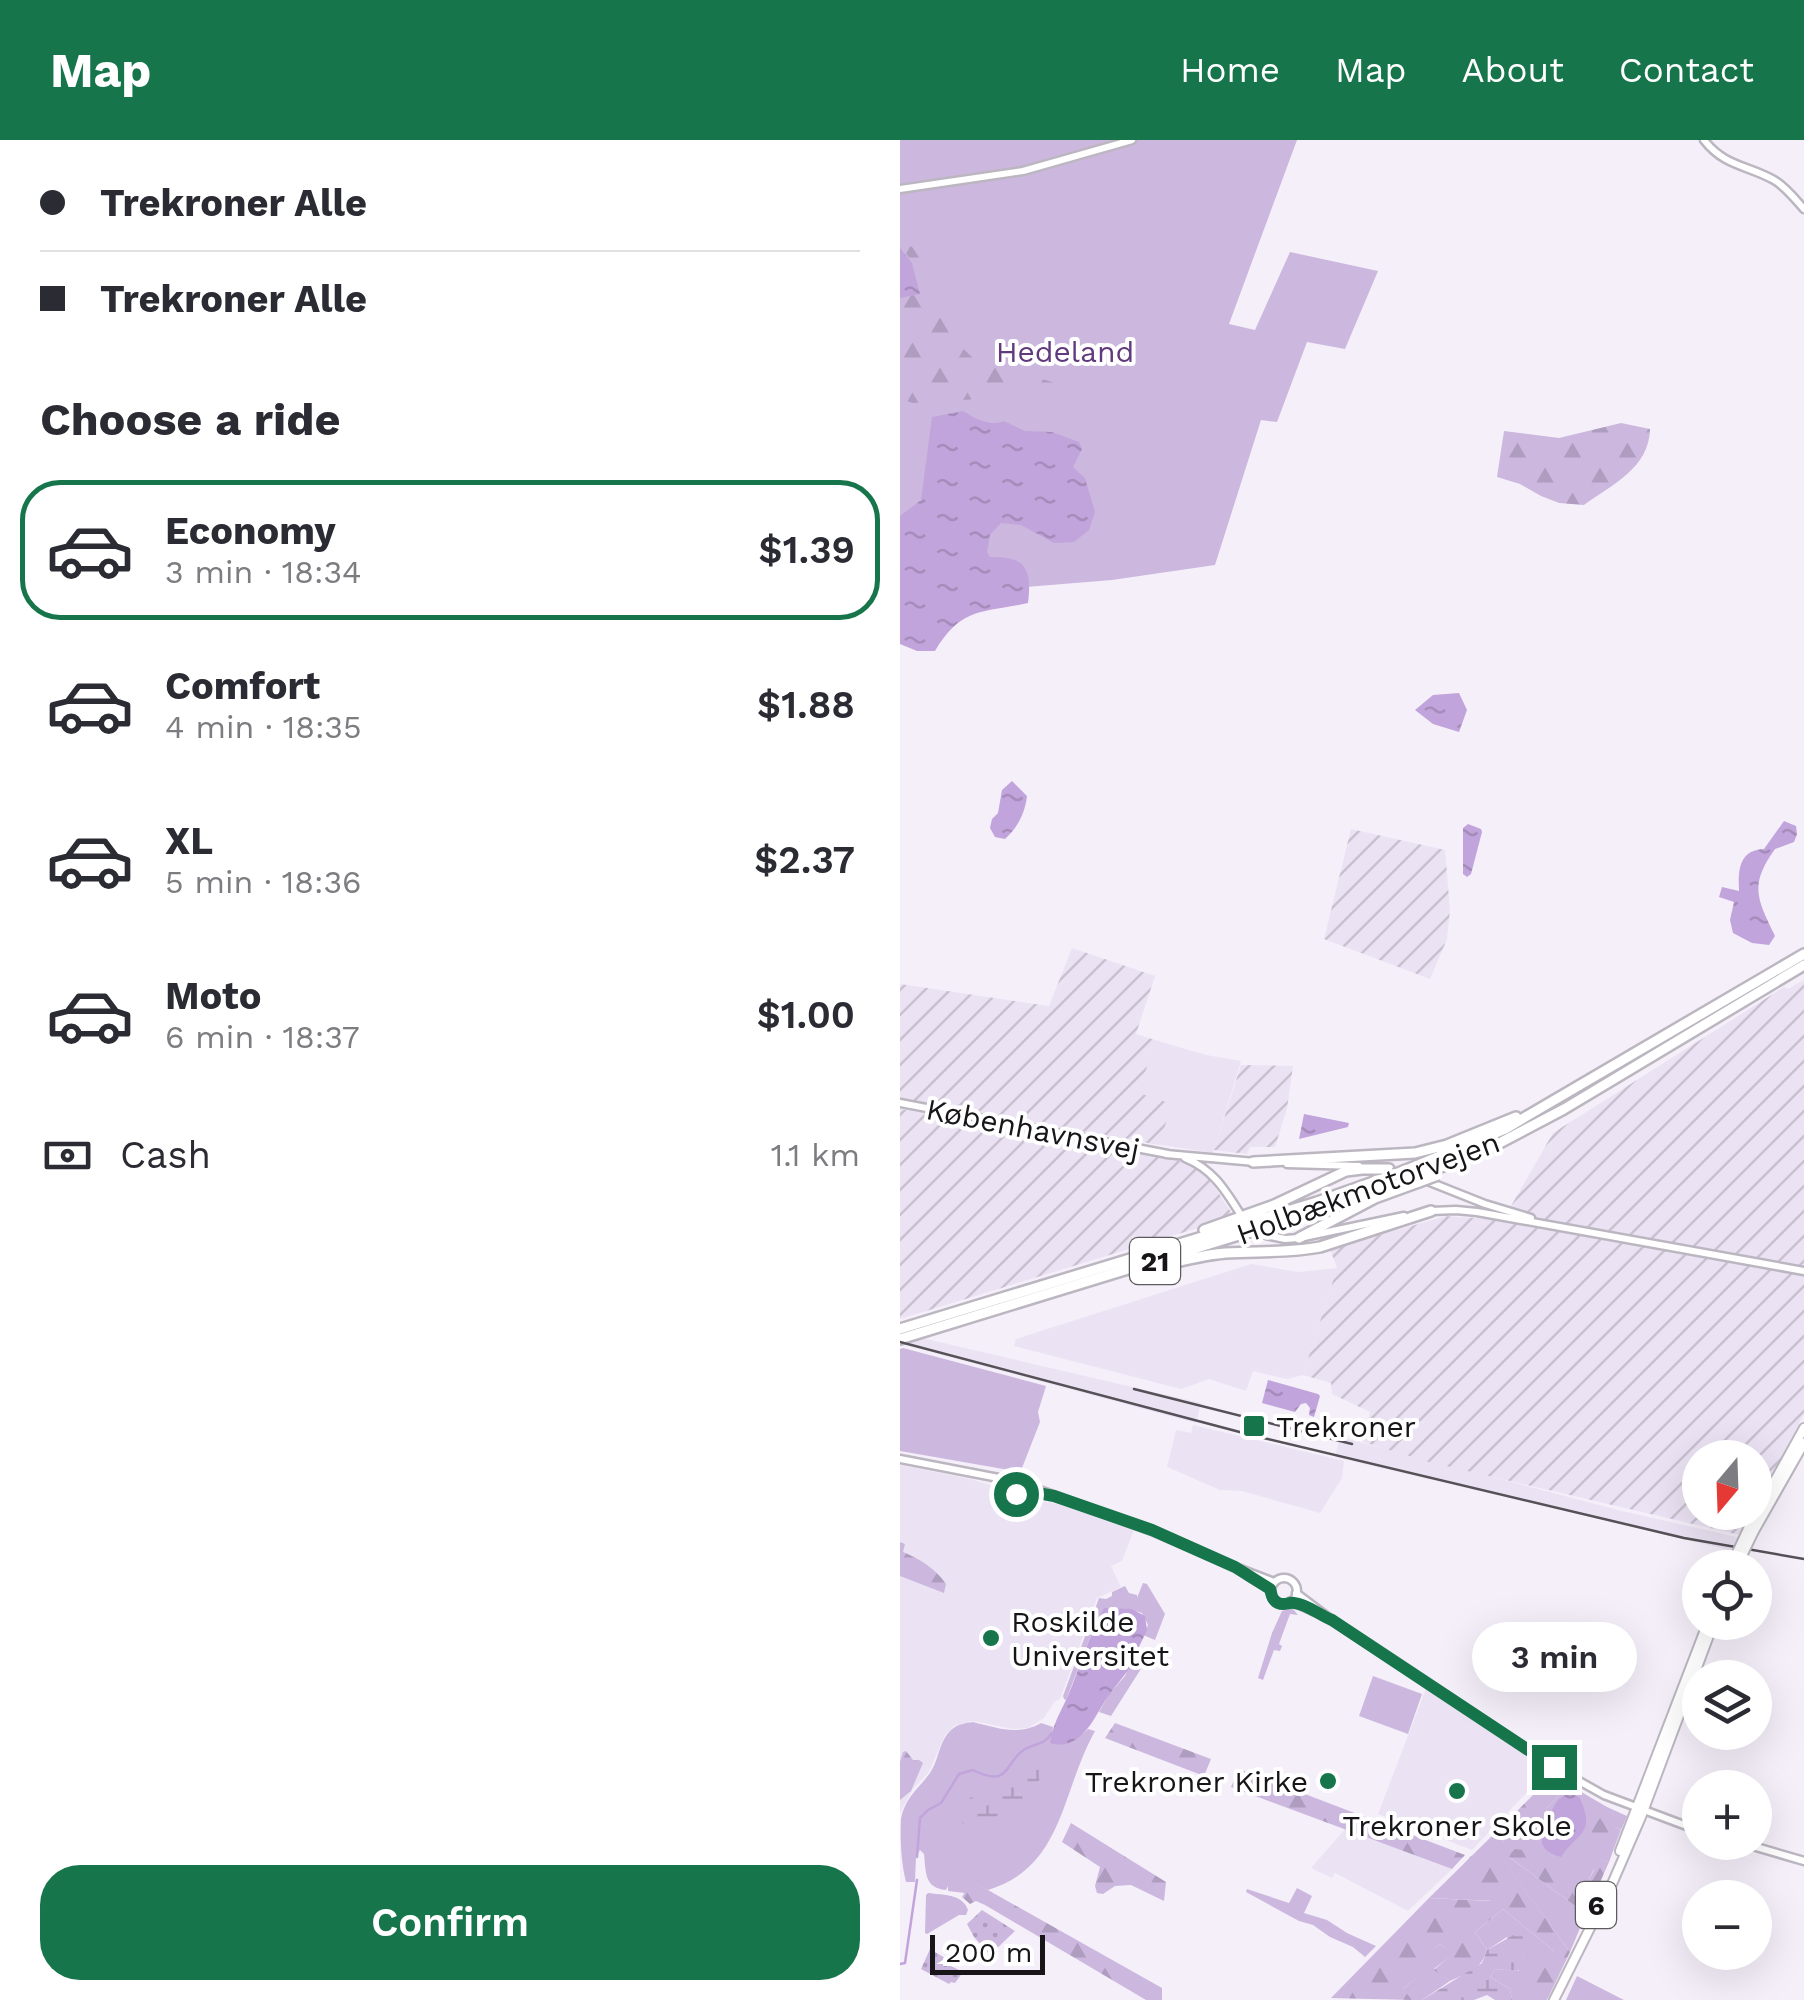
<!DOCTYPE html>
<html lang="en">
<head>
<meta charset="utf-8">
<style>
	body { margin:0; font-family:"Work Sans",sans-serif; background:#f7f7f7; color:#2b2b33; height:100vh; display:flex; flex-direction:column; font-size:38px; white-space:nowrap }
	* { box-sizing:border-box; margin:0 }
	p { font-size:32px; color:#7c7c81 }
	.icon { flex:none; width:55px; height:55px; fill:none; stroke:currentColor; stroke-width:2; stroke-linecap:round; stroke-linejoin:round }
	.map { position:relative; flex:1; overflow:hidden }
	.drawer { display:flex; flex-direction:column; background:#fff; width:900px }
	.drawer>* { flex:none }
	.guide { display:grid; align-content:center; height:220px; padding:0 40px; background:#fff }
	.needle { width:65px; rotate:199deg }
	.buttons { position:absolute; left:782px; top:1300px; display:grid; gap:20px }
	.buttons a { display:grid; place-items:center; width:90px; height:90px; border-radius:50%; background:#fff; box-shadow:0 10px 40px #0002; font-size:50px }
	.scale { position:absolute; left:30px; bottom:25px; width:115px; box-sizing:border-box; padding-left:10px; border:5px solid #171518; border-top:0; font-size:28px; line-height:35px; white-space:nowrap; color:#171518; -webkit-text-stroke:8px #fff; paint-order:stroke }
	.end { position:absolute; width:45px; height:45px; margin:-22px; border:12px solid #16754b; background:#fff; box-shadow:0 0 0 5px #fff }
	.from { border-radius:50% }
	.bubble { position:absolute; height:70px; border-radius:35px; background:#fff; box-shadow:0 10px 40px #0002; font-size:32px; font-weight:600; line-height:70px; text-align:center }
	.guide b { display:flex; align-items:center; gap:35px; height:95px; font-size:38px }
	.guide b+b { border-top:2px solid #e1e1e2 }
	.guide i { width:25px; height:25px; background:#2b2b33 }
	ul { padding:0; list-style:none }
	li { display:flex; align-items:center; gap:30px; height:140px; margin:0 20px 15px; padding:0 20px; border:5px solid transparent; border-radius:40px }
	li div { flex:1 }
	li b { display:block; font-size:38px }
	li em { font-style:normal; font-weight:600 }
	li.current { border-color:#16754b }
	li>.icon { width:90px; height:90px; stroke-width:1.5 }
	h2 { padding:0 40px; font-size:45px; line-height:120px }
	.pay { display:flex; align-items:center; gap:25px; height:110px; padding:0 40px; font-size:38px }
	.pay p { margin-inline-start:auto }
	.cta { display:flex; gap:20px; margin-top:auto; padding:20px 40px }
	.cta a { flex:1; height:115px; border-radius:40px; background:#16754b; color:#fff; font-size:40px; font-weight:600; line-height:115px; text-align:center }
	header { display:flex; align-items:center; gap:60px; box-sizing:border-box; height:140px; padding:0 50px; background:#16754b; color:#fff }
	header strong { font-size:48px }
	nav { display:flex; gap:55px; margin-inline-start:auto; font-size:35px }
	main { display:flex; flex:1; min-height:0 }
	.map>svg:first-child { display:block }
	.built { fill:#ebe2f3 }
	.industrial { fill:url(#industrial-furrows) }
	.green { fill:#ccb8de }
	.forest { fill:url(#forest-firs) }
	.wetland { fill:url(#wetland-marsh) }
	.garden { fill:url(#garden-dots) }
	.water { fill:url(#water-ripples) }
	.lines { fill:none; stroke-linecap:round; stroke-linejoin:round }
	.stream { stroke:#c1a4db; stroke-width:2.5 }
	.secondary-casing { stroke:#bbb6c0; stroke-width:11 }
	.primary-casing { stroke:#bbb6c0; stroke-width:12 }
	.highway-casing { stroke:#bbb6c0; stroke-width:14 }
	.secondary { stroke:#fff; stroke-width:6 }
	.primary { stroke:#fff; stroke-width:8 }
	.highway { stroke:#fff; stroke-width:9 }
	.rail { stroke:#555157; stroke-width:2.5 }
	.primary-bridge-casing { stroke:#bbb6c0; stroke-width:12; stroke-linecap:butt }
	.highway-bridge-casing { stroke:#bbb6c0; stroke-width:14; stroke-linecap:butt }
	.primary-bridge { stroke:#fff; stroke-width:8 }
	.highway-bridge { stroke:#fff; stroke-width:9 }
	.route { stroke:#16754b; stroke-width:12 }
	.poi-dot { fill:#16754b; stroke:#fff; stroke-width:4 }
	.labels { text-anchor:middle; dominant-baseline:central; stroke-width:8; stroke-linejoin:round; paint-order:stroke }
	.shield { fill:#fff; stroke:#5d5b5d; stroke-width:2.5 }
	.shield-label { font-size:28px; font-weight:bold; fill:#171518 }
	.park-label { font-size:30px; fill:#603a7d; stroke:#fff }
	.street-label { font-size:30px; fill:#171518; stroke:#fff }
	.poi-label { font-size:30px; fill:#171518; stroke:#fff; text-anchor:start }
</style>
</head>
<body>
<header>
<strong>Map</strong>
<nav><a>Home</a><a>Map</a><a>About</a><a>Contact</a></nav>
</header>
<main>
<section class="drawer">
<div class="guide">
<b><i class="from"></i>Trekroner Alle</b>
<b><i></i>Trekroner Alle</b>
</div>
<h2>Choose a ride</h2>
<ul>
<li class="current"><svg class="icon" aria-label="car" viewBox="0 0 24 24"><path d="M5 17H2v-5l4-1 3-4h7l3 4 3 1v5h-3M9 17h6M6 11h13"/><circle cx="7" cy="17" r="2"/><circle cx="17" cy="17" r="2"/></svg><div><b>Economy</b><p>3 min · 18:34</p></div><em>$1.39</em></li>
<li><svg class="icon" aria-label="car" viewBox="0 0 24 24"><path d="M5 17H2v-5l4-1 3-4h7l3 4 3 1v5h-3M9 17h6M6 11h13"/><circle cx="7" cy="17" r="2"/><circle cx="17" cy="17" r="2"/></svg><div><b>Comfort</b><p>4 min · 18:35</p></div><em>$1.88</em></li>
<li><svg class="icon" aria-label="car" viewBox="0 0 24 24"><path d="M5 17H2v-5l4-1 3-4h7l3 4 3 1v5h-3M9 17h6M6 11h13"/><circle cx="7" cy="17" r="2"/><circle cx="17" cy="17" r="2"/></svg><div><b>XL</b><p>5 min · 18:36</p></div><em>$2.37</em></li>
<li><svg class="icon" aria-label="car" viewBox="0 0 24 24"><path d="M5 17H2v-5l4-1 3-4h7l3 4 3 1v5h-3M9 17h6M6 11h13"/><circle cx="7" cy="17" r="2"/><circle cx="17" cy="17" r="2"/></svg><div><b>Moto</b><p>6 min · 18:37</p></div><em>$1.00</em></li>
</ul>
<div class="pay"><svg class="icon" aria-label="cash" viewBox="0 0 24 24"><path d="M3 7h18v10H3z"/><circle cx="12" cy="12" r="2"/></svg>Cash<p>1.1 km</p></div>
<div class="cta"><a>Confirm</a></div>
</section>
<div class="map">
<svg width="904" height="1860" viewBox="0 0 904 1860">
	<defs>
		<pattern id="industrial-furrows" width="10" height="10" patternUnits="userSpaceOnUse" patternTransform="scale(2.5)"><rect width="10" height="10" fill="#ebe2f3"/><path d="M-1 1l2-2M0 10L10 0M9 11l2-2" fill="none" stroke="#c9c1d0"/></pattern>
		<pattern id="forest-firs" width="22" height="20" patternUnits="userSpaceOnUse" patternTransform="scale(2.5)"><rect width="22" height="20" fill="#ccb8de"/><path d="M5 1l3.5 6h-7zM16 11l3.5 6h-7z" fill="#ae9dbe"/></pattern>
		<pattern id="wetland-marsh" width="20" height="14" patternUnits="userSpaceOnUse" patternTransform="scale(2.5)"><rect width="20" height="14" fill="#ccb8de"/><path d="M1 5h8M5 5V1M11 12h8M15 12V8" fill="none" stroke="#ae9dbe"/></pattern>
		<pattern id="garden-dots" width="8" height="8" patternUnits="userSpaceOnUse" patternTransform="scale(2.5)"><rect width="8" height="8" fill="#ccb8de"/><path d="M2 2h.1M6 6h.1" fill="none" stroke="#ae9dbe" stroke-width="1.8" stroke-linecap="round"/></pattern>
		<pattern id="water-ripples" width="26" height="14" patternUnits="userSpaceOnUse" patternTransform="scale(2.5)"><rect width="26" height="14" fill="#c1a4db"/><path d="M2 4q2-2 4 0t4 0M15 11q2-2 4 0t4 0" fill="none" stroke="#a58cbb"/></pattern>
	</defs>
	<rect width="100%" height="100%" fill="#f5effa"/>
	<path class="built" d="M 255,900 L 306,915 L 341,921 L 313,1013 L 224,999 Z
		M 351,1124 L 398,1132 L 437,1128 L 403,1235 L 387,1239 L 353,1231 L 346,1251 L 309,1239 L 281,1249 L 114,1206 L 116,1199 Z
		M 22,1198 L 301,1263 L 296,1283 L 1,1204 Z
		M 293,1285 L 444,1321 L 442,1338 L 420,1373 L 342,1351 L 320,1350 L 267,1327 L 276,1290 L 291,1293 Z
		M 440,1297 L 722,1371 L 841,1398 L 834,1411 L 435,1317 Z
		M 0,1325 L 71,1339 L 105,1350 L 111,1359 L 123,1364 L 136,1360 L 157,1364 L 234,1390 L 222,1421 L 211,1426 L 221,1447 L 197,1458 L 160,1559 L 154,1562 L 144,1578 L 128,1588 L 113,1589 L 73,1581 L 54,1586 L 45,1595 L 29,1632 L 13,1649 L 0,1673 Z
		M 527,1546 L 650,1628 L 572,1710 L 478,1674 Z
		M 445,1689 L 552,1729 L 508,1771 L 435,1733 L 432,1738 L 411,1728 Z"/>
	<path class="industrial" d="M 451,689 L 545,710 L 550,770 L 547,799 L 530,839 L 424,799 Z
		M 172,808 L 255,836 L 236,894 L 255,900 L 239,953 L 272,964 L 259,1005 L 0,959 L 0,844 L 149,866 Z
		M 904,840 L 904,1274 L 855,1367 L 855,1318 L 800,1318 L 800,1372 L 852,1373 L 840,1395 L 529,1322 L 463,1302 L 470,1272 L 432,1254 L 431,1243 L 403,1235 L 437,1128 L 430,1109 L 546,1076 L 603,1080 L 653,993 L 884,847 L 888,849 Z
		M 341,925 L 393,926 L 387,969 L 375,1007 L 350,1007 L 347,1014 L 314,1010 Z
		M 0,969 L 272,1018 L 295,1027 L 309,1038 L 334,1077 L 0,1179 Z"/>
	<path class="green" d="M 0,0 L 397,0 L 329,184 L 355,190 L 390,112 L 478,131 L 445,209 L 407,202 L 377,282 L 361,280 L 315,425 L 212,440 L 126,447 L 0,440 Z
		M 3,1208 L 146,1246 L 138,1272 L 140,1282 L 122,1328 L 109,1330 L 0,1311 L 0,1209 Z
		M 243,1443 L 247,1444 L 265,1474 L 255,1500 L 243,1495 L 248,1485 L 242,1473 L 229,1469 L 204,1469 L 191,1495 L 166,1560 L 164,1559 L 163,1556 L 187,1491 L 192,1485 L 190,1483 L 199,1458 L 206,1459 L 212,1456 L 212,1452 L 225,1446 L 229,1453 L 237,1455 L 237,1458 Z
		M 392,1468 L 398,1475 L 390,1474 L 379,1504 L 382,1506 L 380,1511 L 374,1510 L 363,1540 L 358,1538 L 372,1493 L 382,1471 Z
		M 238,1508 L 251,1513 L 211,1576 L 199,1572 L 209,1554 L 225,1536 Z
		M 473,1536 L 522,1554 L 508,1594 L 459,1576 Z
		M 175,1555 L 179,1559 L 188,1558 L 195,1561 L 197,1569 L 191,1580 C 181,1583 173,1587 165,1579 L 168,1561 Z
		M 73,1582 C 97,1588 119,1596 141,1583 L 153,1587 L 151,1603 C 167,1605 176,1601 188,1589 L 195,1591 C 161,1651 164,1727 88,1750 L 72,1742 L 65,1753 L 48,1751 L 48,1746 L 46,1750 C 24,1748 26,1732 24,1714 L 20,1710 L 16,1717 L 15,1742 L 6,1742 C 1,1722 0,1700 1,1679 C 4,1659 19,1648 30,1633 C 39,1620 39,1601 51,1590 C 58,1584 65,1583 73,1582 Z
		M 654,1636 L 707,1667 L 727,1676 L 721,1690 L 715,1687 L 713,1673 L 712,1702 L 716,1703 L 709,1722 L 690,1717 L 694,1729 L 687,1743 L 668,1738 L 652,1728 L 609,1717 L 686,1774 L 670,1812 L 608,1727 L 596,1761 L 529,1758 L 597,1691 L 604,1702 L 646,1679 L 647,1668 L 666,1648 L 651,1637 Z
		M 397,1748 L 412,1756 L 404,1773 L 427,1780 L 447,1793 L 476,1806 L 465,1817 L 453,1807 L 430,1797 L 413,1785 L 399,1781 L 346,1752 L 347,1749 L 389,1763 Z
		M 28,1753 C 43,1755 63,1754 68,1770 L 66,1775 L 59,1775 L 27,1794 L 25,1793 L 26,1755 Z
		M 603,1769 L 654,1811 L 622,1860 L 612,1860 L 610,1849 L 590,1837 L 595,1829 L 619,1831 L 607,1797 L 587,1810 L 575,1792 Z
		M 540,1804 L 554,1813 L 534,1829 L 550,1841 L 522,1860 L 512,1860 L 502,1850 L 528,1828 L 523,1818 Z
		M 677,1836 L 724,1860 L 666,1860 Z"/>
	<path class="forest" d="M 0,96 L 13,108 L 25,127 L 54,200 L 73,218 L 155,243 L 138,245 L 95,258 L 12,263 L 0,258 L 0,158 L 19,154 C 17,144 15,129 10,120 C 5,109 0,109 0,96 Z
		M 721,283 L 750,289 C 749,328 713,344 684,365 L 659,363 L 641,356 L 620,344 L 597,337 L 604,291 L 659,298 Z
		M 0,1402 L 5,1404 L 3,1412 C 20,1419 35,1428 46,1444 L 44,1453 L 0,1436 Z
		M 215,1583 L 311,1619 L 304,1636 L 205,1598 Z
		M 6,1611 L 13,1620 L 19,1620 L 23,1623 L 11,1651 L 0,1660 L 0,1622 L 3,1612 Z
		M 339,1629 L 565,1715 L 552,1729 L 331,1647 Z
		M 651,1637 L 666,1648 L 647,1668 L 646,1679 L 639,1690 L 614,1702 L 604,1702 L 597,1691 Z
		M 708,1673 L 717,1676 L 715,1687 L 721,1690 L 716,1703 L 692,1702 L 691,1685 Z
		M 171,1683 L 266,1742 L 264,1761 L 231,1745 L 215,1746 L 203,1754 L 197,1753 L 195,1746 L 200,1727 L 162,1702 Z
		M 615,1709 L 644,1713 C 655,1733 665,1736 687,1743 L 694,1730 L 686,1726 L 690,1716 L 709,1722 L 686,1774 L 608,1716 Z
		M 571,1716 L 589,1721 L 604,1721 L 670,1812 L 647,1860 L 622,1860 L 638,1823 L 654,1811 L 603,1769 L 575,1792 L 587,1810 C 580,1831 569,1832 550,1841 L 534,1830 L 553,1813 L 540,1804 L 524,1818 L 529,1828 L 503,1849 L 512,1860 L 431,1858 L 529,1758 L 591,1761 L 558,1731 Z
		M 72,1741 L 262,1848 L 262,1860 L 246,1860 L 85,1765 L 76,1761 L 70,1764 L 62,1757 Z"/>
	<path class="wetland" d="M 150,1603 L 155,1604 L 148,1627 L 119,1670 L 98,1682 L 71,1688 L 56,1679 L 54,1668 L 62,1668 L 65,1661 L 74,1656 L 75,1666 L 80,1669 L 97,1661 C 105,1633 137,1628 150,1603 Z
		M 617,1793 L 625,1797 L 629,1812 L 618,1831 L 595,1829 L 590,1837 L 610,1849 L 612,1860 L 595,1860 L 587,1855 L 574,1860 L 522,1860 L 582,1823 L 587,1810 Z"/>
	<path class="garden" d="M 82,1770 L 115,1791 L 90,1815 L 74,1797 L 67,1784 Z
		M 30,1809 L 45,1818 L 45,1823 L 63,1832 L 55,1843 L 51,1842 L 49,1844 L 21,1829 Z"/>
	<path class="water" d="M 0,108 L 12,123 L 20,154 L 0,158 Z
		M 63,271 C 75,278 89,287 104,281 L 125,291 L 152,292 L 179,302 L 182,309 L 173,327 L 185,338 L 195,372 L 189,390 L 174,402 L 154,403 L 121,385 L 101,383 L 90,395 L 87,412 L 90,417 C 126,416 132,429 128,463 C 82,473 61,467 35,511 L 17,511 L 0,504 L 0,376 L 21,360 L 32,277 Z
		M 559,553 L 567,570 L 559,592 L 533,584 L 515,570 L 533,555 Z
		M 112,641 L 127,656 C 125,673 118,687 105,699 L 95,697 L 90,688 L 92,679 L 98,673 L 102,650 Z
		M 884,681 L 896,686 L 897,694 L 894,702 L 875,709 C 849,745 857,759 875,796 L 869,805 L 852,803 L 833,793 L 830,780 L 834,762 L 819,757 L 822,747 L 839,751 C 838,730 839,710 864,709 Z
		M 568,684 L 581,689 L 582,692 L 571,734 L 567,737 L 563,734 L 563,688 Z
		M 404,974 L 449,983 L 448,987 L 399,999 Z
		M 368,1240 L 418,1254 L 420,1256 L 414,1277 L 409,1275 L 410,1268 L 406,1263 L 401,1264 L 395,1272 L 362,1263 Z
		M 204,1468 L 232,1469 L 245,1476 L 247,1490 L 238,1509 L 240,1513 C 230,1530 217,1543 207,1558 C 193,1579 181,1612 150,1603 C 153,1584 159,1575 167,1558 C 180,1528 188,1497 204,1468 Z
		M 671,1653 L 680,1658 C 696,1695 678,1691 661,1717 C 635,1710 640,1697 649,1677 C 655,1664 657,1657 671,1653 Z"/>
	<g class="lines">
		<path class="stream" d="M 17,1717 L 20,1678 L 28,1670 L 41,1663 L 59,1634 L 73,1630 C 111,1649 104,1622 125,1609 C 137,1603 144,1605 152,1593
			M 0,1824 L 5,1823 L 17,1740"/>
		<defs>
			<path id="secondary" d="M 804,0 C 825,27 848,25 874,40 C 886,47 895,59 904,69
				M 0,49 L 123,31 L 232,0
				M 0,963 L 268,1014
				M 266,1014 L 355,1022
				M 285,1018 C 312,1029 324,1048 339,1072
				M 387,1024 L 459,1026
				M 502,1031 L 585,1064 L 631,1078
				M 531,1071 L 556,1070 L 577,1072 L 904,1131
				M 366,1095 L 385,1099 L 399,1098 L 504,1076
				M 0,1319 L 114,1341
				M112 1346a11 11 0 1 1 22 0a11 11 0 1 1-22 0Z
				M 134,1348 L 252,1391 L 335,1427 L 374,1442
				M 348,1436 L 371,1449
				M371 1451a13 13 0 1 1 26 0a13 13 0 1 1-26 0Z
				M 396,1453 L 433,1481 L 654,1627 L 704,1655 L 800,1691
				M 391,1461 L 413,1471
				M 839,1702 L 904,1721"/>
			<path id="primary" d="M 848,1389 L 904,1288
				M 854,1391 L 904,1303
				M 720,1711 L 808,1482
				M 654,1860 L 712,1744 L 741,1677 L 814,1482"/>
			<path id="highway" d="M 353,1022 L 515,1013 L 547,1005 L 616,977
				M 516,1026 L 605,989 L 904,814
				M 528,1032 L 592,1007 L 664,969 L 904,825
				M 304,1090 L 374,1065 L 446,1031 L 462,1029 L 489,1029
				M 399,1098 L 475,1058 L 519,1042
				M 256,1127 C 279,1121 302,1115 326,1113 C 358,1111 389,1113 420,1107 L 531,1071
				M 0,1189 L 417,1062 L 493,1035
				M 0,1199 L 430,1067 L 509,1039"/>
		</defs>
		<use href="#secondary" class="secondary-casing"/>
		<use href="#primary" class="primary-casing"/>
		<use href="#highway" class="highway-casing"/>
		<use href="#secondary" class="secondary"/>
		<use href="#primary" class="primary"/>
		<use href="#highway" class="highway"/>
		<path class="rail" d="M 0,1202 L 351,1295 L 784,1398 L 904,1419
			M 234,1249 L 452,1304"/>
		<defs>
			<path id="primary-bridge" d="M 834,1419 L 848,1389
				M 840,1420 L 854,1391"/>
			<path id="highway-bridge" d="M 493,1035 L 516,1026
				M 509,1039 L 528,1032
				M 519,1042 L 538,1035"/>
		</defs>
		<use href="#primary-bridge" class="primary-bridge-casing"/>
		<use href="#highway-bridge" class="highway-bridge-casing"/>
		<use href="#primary-bridge" class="primary-bridge"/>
		<use href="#highway-bridge" class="highway-bridge"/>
	</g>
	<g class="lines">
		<path class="route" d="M 116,1354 C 121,1358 127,1358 132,1352 L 154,1356 L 252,1390 L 335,1427 L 370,1449 C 372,1455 371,1459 378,1463 C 385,1466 388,1462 394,1463 C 407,1464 421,1476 432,1480 L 654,1627"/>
	</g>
	<g class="poi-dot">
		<rect x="342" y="1274" width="24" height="24" rx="5"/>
		<circle cx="91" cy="1498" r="10"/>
		<circle cx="428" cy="1641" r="10"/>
		<circle cx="557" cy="1651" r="10"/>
	</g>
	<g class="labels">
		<g class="shield">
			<rect x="230" y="1098" width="50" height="46" rx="8"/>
			<rect x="676" y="1742" width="40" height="46" rx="8"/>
		</g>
		<g class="shield-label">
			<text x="255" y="1121">21</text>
			<text x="696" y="1765">6</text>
		</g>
		<g class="park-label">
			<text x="165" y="211">Hedeland</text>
		</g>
		<g class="street-label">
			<text transform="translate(133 989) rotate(11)">Københavnsvej</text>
			<text transform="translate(468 1048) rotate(-20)">Holbækmotorvejen</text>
		</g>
		<g class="poi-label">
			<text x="376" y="1286">Trekroner</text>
			<text x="111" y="1481">Roskilde<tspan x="111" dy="34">Universitet</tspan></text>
			<text x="408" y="1641" text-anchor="end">Trekroner Kirke</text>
			<text x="557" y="1685" text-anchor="middle">Trekroner Skole</text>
		</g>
	</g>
</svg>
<div class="buttons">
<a><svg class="needle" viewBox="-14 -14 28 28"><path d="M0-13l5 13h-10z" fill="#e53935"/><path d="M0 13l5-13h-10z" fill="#7c7c81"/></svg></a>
<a><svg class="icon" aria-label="locate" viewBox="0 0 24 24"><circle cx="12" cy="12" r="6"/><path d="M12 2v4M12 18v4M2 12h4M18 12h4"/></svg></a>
<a><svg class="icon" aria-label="layers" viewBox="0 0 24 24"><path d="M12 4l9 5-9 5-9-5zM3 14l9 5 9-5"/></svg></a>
<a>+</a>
<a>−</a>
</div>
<div class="scale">200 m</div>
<i class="end from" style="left:116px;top:1354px"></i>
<i class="end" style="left:654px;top:1627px"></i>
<div class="bubble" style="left:572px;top:1482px;width:165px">3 min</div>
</div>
</main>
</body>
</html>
